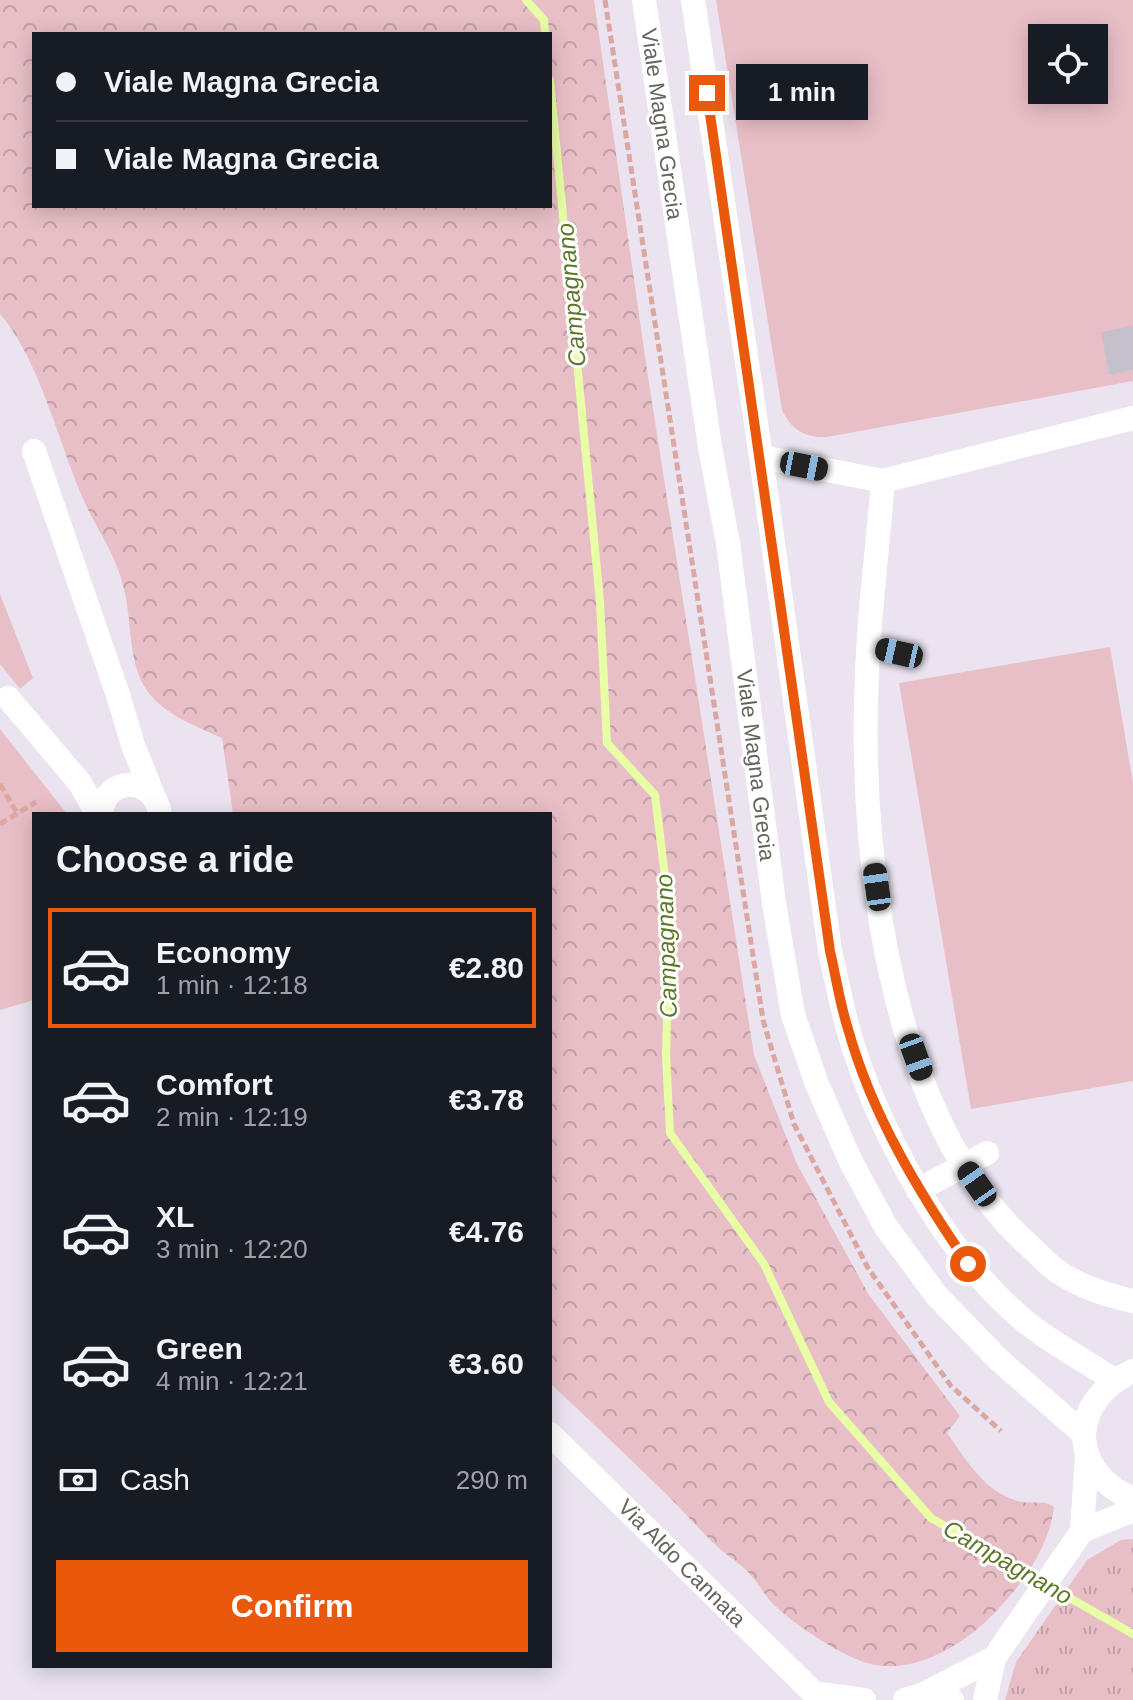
<!DOCTYPE html>
<html lang="en">
<head>
<meta charset="utf-8">
<style>
	body { margin:0; font-family:Helvetica,sans-serif; background:#242831; color:#f1f3f6; height:100vh; display:flex; flex-direction:column; font-size:30px; white-space:nowrap }
	* { box-sizing:border-box; margin:0 }
	p { font-size:26px; color:#9ea1a6 }
	.icon { flex:none; width:44px; height:44px; fill:none; stroke:currentColor; stroke-width:2; stroke-linecap:round; stroke-linejoin:round }
	.map { position:relative; flex:1; overflow:hidden }
	.details { position:absolute; left:32px; top:812px; width:520px; height:856px; display:flex; flex-direction:column; background:#171b24; border-radius:0px; box-shadow:0 4px 20px #0003 }
	.details>* { flex:none }
	.hud { position:absolute; left:32px; top:32px; width:520px; height:176px; border-radius:0px; box-shadow:0 4px 20px #0003; display:grid; align-content:center; height:176px; padding:0 24px; background:#171b24 }
	.fabs { position:absolute; left:1028px; top:24px; display:grid; gap:16px }
	.fabs a { display:grid; place-items:center; width:80px; height:80px; border-radius:0px; background:#171b24; box-shadow:0 4px 20px #0003; font-size:40px }
	.end { position:absolute; width:36px; height:36px; margin:-18px; border:10px solid #ea580c; background:#fff; box-shadow:0 0 0 4px #fff }
	.from { border-radius:50% }
	.bubble { position:absolute; height:56px; border-radius:0px; background:#171b24; box-shadow:0 4px 20px #0003; font-size:26px; font-weight:600; line-height:56px; text-align:center }
	.car { position:absolute; width:24px; height:48px; margin:-24px -12px; border-radius:10px; box-shadow:0 0 6px 2px #0007; background:linear-gradient(#222 24%,#8ab4d8 0 40%,#222 0 76%,#8ab4d8 0 86%,#222 0) }
	.hud b { display:flex; align-items:center; gap:28px; height:76px; font-size:30px }
	.hud b+b { border-top:2px solid #363941 }
	.hud i { width:20px; height:20px; background:#f1f3f6 }
	ul { padding:0; list-style:none }
	li { display:flex; align-items:center; gap:24px; height:120px; margin:0 16px 12px; padding:0 8px; border:4px solid transparent; border-radius:0px }
	li div { flex:1 }
	li b { display:block; font-size:30px }
	li em { font-style:normal; font-weight:600 }
	li.current { border-color:#ea580c }
	li>.icon { width:72px; height:72px; stroke-width:1.5 }
	h2 { padding:0 24px; font-size:36px; line-height:96px }
	.pay { display:flex; align-items:center; gap:20px; height:88px; padding:0 24px; font-size:30px }
	.pay p { margin-inline-start:auto }
	.cta { display:flex; gap:16px; margin-top:auto; padding:16px 24px }
	.cta a { flex:1; height:92px; border-radius:0px; background:#ea580c; color:#fff; font-size:32px; font-weight:600; line-height:92px; text-align:center }
	.map>svg:first-child { display:block }
	.grass { fill:#e9bfc7; fill-rule:evenodd }
	.forest { fill:url(#forest-crowns); fill-rule:evenodd }
	.park { fill:url(#park-tufts) }
	.lines { fill:none; stroke-linecap:round; stroke-linejoin:round }
	.stream { stroke:#e8ffa5; stroke-width:8 }
	.building { fill:#c5c1cb }
	.path { stroke:#dca6a1; stroke-width:5; stroke-dasharray:8 4; stroke-linecap:butt }
	.minor { stroke:#fff; stroke-width:24 }
	.route { stroke:#ea580c; stroke-width:10 }
	.labels { text-anchor:middle; dominant-baseline:central; stroke-width:6; stroke-linejoin:round; paint-order:stroke }
	.street-label { font-size:22px; fill:#62665c; stroke:#fff }
	.water-label { font-size:24px; font-style:italic; fill:#5e782a; stroke:#fff }
</style>
</head>
<body>
<div class="map">
<svg width="1133" height="1700" viewBox="0 0 1133 1700">
	<defs>
		<pattern id="forest-crowns" width="20" height="18" patternUnits="userSpaceOnUse" patternTransform="scale(2)"><rect width="20" height="18" fill="#e9bfc7"/><path d="M2 6a3 3 0 1 1 6 0M12 15a3 3 0 1 1 6 0" fill="none" stroke="#c09fa5"/></pattern>
		<pattern id="park-tufts" width="24" height="20" patternUnits="userSpaceOnUse" patternTransform="scale(2)"><rect width="24" height="20" fill="#e9bfc7"/><path d="M3 7l-1-3M5 7V3M7 7l1-3M15 17l-1-3M17 17v-4M19 17l1-3" fill="none" stroke="#c09fa5"/></pattern>
	</defs>
	<rect width="100%" height="100%" fill="#ebe4f0"/>
	<path class="grass" d="M 716,0 L 1133,0 L 1133,381 L 827,437 C 806,438 791,430 782,410 ZM 1042,38 L 1094,38 L 1094,90 L 1042,90 Z
		M 0,594 L 33,678 L 20,689 L 0,664 Z
		M 1110,647 L 1133,783 L 1133,1081 L 971,1109 L 899,683 Z
		M 0,729 L 67,814 L 34,814 L 34,1000 L 0,1010 Z"/>
	<path class="forest" d="M 0,0 L 594,0 L 647,370 L 754,1055 L 797,1164 L 869,1295 L 960,1416 L 947,1433 C 966,1460 985,1492 1018,1501 C 1030,1505 1044,1499 1054,1507 C 1049,1552 1015,1594 983,1624 C 953,1651 908,1675 867,1663 C 840,1655 795,1625 774,1605 C 764,1595 758,1582 748,1572 C 740,1563 729,1557 720,1549 C 699,1530 681,1508 660,1488 C 624,1453 587,1418 550,1383 L 550,814 L 233,814 L 222,738 C 196,726 162,714 146,689 C 128,662 132,621 124,589 C 115,552 99,534 84,501 C 59,445 40,360 0,314 ZM 34,34 L 550,34 L 550,206 L 34,206 Z"/>
	<path class="park" d="M 1133,1539 L 1133,1700 L 1005,1700 L 1016,1662 L 1087,1560 L 1121,1540 Z"/>
	<g class="lines">
		<path class="stream" d="M 526,0 L 544,20 L 545,34
			M 550,80 L 600,602 L 607,743 L 655,795 L 670,918 L 666,1055 L 670,1133 L 764,1264 L 829,1402 L 931,1518 L 1133,1634"/>
	</g>
	<path class="building" d="M 1133,326 L 1133,370 L 1109,375 L 1101,332 Z"/>
	<g class="lines">
		<path class="path" d="M 605,0 L 763,1020 L 794,1124 L 868,1268 L 951,1386 L 1001,1431
			M 0,784 L 17,813
			M 0,824 L 36,802"/>
		<path class="minor" d="M 644,0 L 710,447 L 728,543 L 774,903 L 793,1015 L 817,1084 L 850,1160 L 886,1227 L 937,1296 L 999,1360 L 1084,1434
			M 693,0 L 761,457 L 830,951 C 836,977 841,1003 848,1029 C 875,1127 949,1263 1031,1326 C 1057,1346 1087,1362 1114,1380
			M 34,451 L 118,695 L 133,745 L 153,795
			M 761,457 L 883,481 L 1133,418
			M 883,481 C 877,555 867,630 866,704 C 862,874 894,1119 1024,1241 C 1036,1251 1047,1265 1060,1273 C 1083,1288 1107,1295 1133,1301
			M 870,646 L 899,653
			M 8,698 L 80,783 L 97,814
			M 101,814 C 105,775 154,775 160,814
			M 918,1190 L 987,1153
			M 1133,1371 C 1069,1400 1067,1471 1133,1499
			M 550,1434 L 821,1700
			M 1082,1531 L 1133,1510
			M 813,1693 L 864,1700
			M 924,1694 L 994,1658
			M 905,1700 L 924,1694 L 952,1700
			M 985,1700 L 994,1658 L 1082,1531 L 1087,1455"/>
	</g>
	<g class="lines">
		<path class="route" d="M 707,93 L 830,951 C 836,977 840,1004 848,1029 C 872,1115 918,1191 968,1264"/>
	</g>
	<g class="labels">
		<g class="street-label">
			<text transform="translate(662 124) rotate(82)">Viale Magna Grecia</text>
			<text transform="translate(756 765) rotate(83)">Viale Magna Grecia</text>
			<text transform="translate(682 1563) rotate(45)">Via Aldo Cannata</text>
		</g>
		<g class="water-label">
			<text transform="translate(571 295) rotate(-95)">Campagnano</text>
			<text transform="translate(666 946) rotate(-92)">Campagnano</text>
			<text transform="translate(1008 1562) rotate(30)">Campagnano</text>
		</g>
	</g>
</svg>
<div class="fabs">
<a><svg class="icon" aria-label="locate" viewBox="0 0 24 24"><circle cx="12" cy="12" r="6"/><path d="M12 2v4M12 18v4M2 12h4M18 12h4"/></svg></a>
</div>
<i class="end from" style="left:968px;top:1264px"></i>
<i class="end" style="left:707px;top:93px"></i>
<div class="bubble" style="left:736px;top:64px;width:132px">1 min</div>
<i class="car" style="left:804px;top:466px;rotate:101deg"></i>
<i class="car" style="left:899px;top:653px;rotate:283deg"></i>
<i class="car" style="left:877px;top:887px;rotate:352deg"></i>
<i class="car" style="left:916px;top:1057px;rotate:160deg"></i>
<i class="car" style="left:977px;top:1184px;rotate:325deg"></i>
<div class="hud">
<b><i class="from"></i>Viale Magna Grecia</b>
<b><i></i>Viale Magna Grecia</b>
</div>
<section class="details">
<h2>Choose a ride</h2>
<ul>
<li class="current"><svg class="icon" aria-label="car" viewBox="0 0 24 24"><path d="M5 17H2v-5l4-1 3-4h7l3 4 3 1v5h-3M9 17h6M6 11h13"/><circle cx="7" cy="17" r="2"/><circle cx="17" cy="17" r="2"/></svg><div><b>Economy</b><p>1 min · 12:18</p></div><em>€2.80</em></li>
<li><svg class="icon" aria-label="car" viewBox="0 0 24 24"><path d="M5 17H2v-5l4-1 3-4h7l3 4 3 1v5h-3M9 17h6M6 11h13"/><circle cx="7" cy="17" r="2"/><circle cx="17" cy="17" r="2"/></svg><div><b>Comfort</b><p>2 min · 12:19</p></div><em>€3.78</em></li>
<li><svg class="icon" aria-label="car" viewBox="0 0 24 24"><path d="M5 17H2v-5l4-1 3-4h7l3 4 3 1v5h-3M9 17h6M6 11h13"/><circle cx="7" cy="17" r="2"/><circle cx="17" cy="17" r="2"/></svg><div><b>XL</b><p>3 min · 12:20</p></div><em>€4.76</em></li>
<li><svg class="icon" aria-label="car" viewBox="0 0 24 24"><path d="M5 17H2v-5l4-1 3-4h7l3 4 3 1v5h-3M9 17h6M6 11h13"/><circle cx="7" cy="17" r="2"/><circle cx="17" cy="17" r="2"/></svg><div><b>Green</b><p>4 min · 12:21</p></div><em>€3.60</em></li>
</ul>
<div class="pay"><svg class="icon" aria-label="cash" viewBox="0 0 24 24"><path d="M3 7h18v10H3z"/><circle cx="12" cy="12" r="2"/></svg>Cash<p>290 m</p></div>
<div class="cta"><a>Confirm</a></div>
</section>
</div>
</body>
</html>
